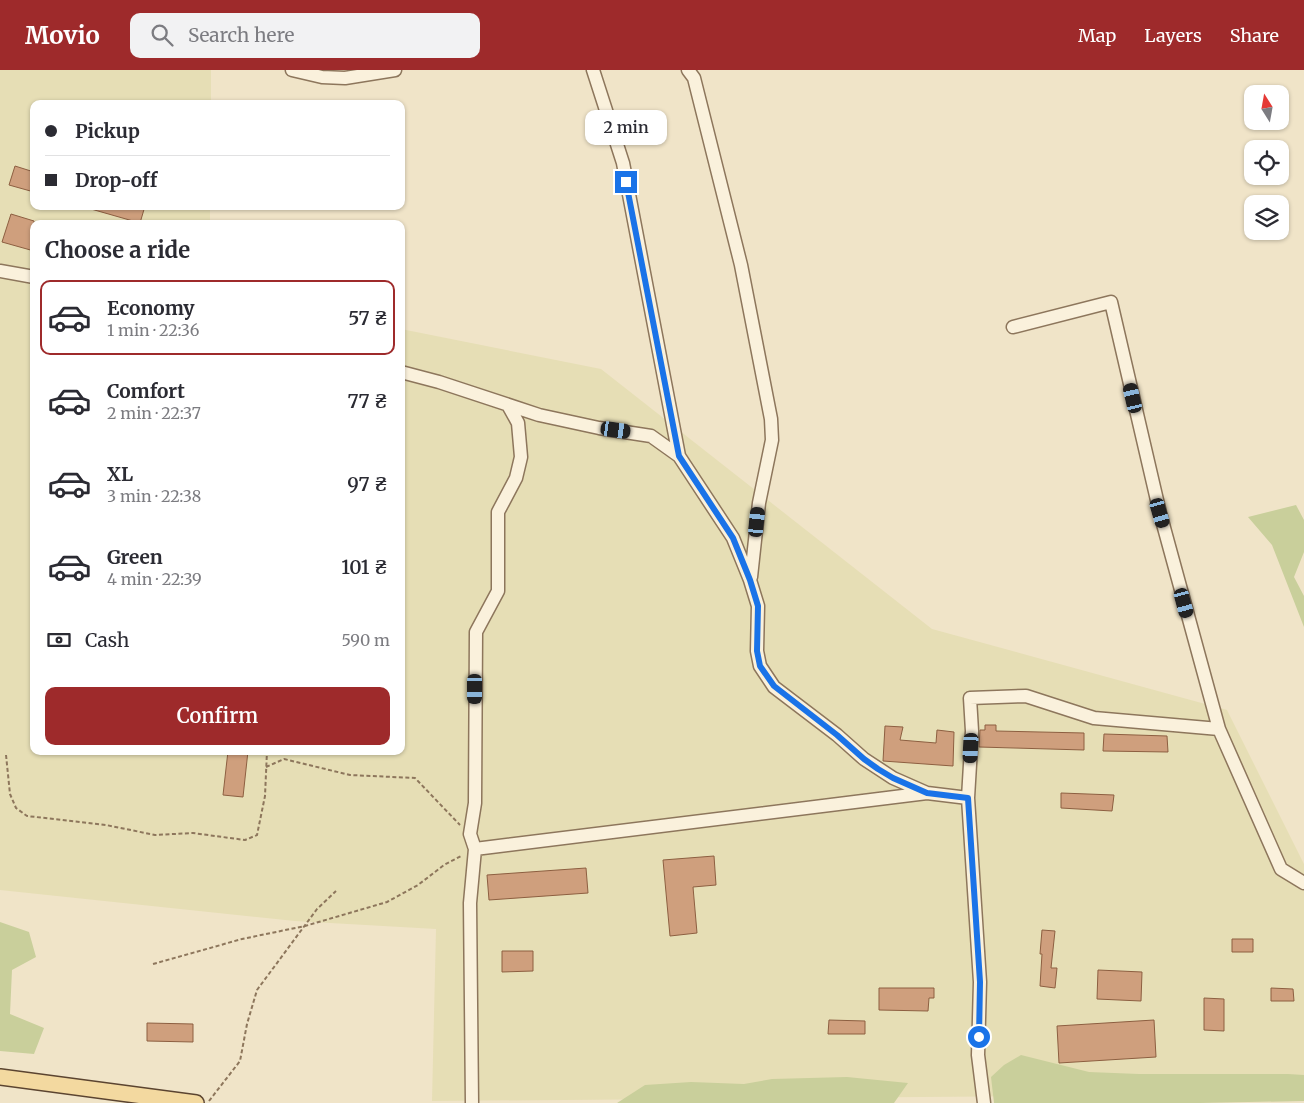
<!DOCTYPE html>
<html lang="en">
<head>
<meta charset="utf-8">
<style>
	body { margin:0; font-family:Merriweather,serif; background:#f2f2f3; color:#2b2b33; height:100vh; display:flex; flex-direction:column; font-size:19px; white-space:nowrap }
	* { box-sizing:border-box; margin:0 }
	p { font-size:16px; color:#7c7c81 }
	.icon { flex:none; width:28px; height:28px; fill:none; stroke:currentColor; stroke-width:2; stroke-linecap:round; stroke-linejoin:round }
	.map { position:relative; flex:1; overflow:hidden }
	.side { position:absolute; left:30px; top:150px; width:375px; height:535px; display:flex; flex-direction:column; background:#fff; border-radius:10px; box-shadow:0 1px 4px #0004 }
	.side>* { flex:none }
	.hud { position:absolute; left:30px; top:30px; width:375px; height:110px; border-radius:10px; box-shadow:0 1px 4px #0004; display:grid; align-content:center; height:110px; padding:0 15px; background:#fff }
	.needle { width:32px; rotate:349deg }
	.fabs { position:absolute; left:1244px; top:15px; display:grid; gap:10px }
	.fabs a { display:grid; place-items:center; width:45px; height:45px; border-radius:10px; background:#fff; box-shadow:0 1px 4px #0004; font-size:25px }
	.end { position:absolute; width:22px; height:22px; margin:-11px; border:6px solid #1a73e8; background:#fff; box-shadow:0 0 0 2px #fff }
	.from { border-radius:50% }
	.bubble { position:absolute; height:35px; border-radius:10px; background:#fff; box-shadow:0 1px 4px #0004; font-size:16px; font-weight:600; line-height:35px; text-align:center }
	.car { position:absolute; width:15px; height:30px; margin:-15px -8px; border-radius:6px; box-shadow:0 0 4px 1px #0007; background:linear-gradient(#222 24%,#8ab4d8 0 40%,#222 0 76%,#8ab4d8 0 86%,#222 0) }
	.hud b { display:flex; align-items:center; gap:18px; height:48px; font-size:19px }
	.hud b+b { border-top:1px solid #e1e1e2 }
	.hud i { width:12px; height:12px; background:#2b2b33 }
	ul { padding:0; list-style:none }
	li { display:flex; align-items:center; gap:15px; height:75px; margin:0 10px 8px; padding:0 5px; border:2px solid transparent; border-radius:10px }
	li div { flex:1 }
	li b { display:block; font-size:19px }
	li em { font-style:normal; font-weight:600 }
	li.active { border-color:#9e2a2b }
	li>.icon { width:45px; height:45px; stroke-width:1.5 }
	h2 { padding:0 15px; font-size:22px; line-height:60px }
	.pay { display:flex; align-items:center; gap:12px; height:55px; padding:0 15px; font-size:19px }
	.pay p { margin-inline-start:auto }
	.action { display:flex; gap:10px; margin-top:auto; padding:10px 15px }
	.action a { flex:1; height:58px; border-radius:10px; background:#9e2a2b; color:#fff; font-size:20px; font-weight:600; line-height:58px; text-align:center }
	header { display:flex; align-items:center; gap:30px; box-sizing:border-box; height:70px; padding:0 25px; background:#9e2a2b; color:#fff }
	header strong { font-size:24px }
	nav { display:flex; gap:28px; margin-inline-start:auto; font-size:18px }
	.search { width:350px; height:45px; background:#f2f2f3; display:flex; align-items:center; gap:12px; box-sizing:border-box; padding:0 18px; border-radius:10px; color:#7c7c81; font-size:19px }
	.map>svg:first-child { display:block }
	.farmland { fill:#e6deb5 }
	.green { fill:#c9cf9b }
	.building { fill:#cf9f7d; stroke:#8d5f41 }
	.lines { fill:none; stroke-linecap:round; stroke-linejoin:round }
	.minor-casing { stroke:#8d765c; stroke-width:15 }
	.major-casing { stroke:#5b4430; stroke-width:18 }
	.path { stroke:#8d765c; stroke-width:2; stroke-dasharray:4 2.5; stroke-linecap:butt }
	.minor { stroke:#faf1dc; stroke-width:12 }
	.major { stroke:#f3d9a0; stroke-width:15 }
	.route { stroke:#1a73e8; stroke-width:6 }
</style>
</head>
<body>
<header>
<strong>Movio</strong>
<div class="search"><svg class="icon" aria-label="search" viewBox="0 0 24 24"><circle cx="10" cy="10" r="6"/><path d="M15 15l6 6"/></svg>Search here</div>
<nav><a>Map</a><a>Layers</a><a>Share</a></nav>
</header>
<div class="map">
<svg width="1304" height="1033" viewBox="0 0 1304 1033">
	<rect width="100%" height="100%" fill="#f0e4c8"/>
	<path class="farmland" d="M 0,0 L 211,0 L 211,34 L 34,34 L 34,136 L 210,136 L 210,154 L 34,154 L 34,681 L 401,681 L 401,259 L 601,299 L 932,559 L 1227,640 L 1304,794 L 1304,1024 L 432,1031 L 436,859 L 295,851 L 0,820 Z"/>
	<path class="green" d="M 1296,435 L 1304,450 L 1304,482 L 1294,507 L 1304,526 L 1304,557 L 1272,475 L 1248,447 Z
		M 0,852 L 29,862 L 36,887 L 12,900 L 10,944 L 44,958 L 34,984 L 0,981 Z
		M 1021,985 L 1089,1002 L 1139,1004 L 1288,1004 L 1304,1005 L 1304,1031 L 1200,1033 L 994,1033 L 991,1007 L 1004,995 Z
		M 847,1007 L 908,1013 L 894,1033 L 617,1033 L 645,1015 L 691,1012 L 744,1014 L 772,1009 Z"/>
	<path class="building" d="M 15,96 L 34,102 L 34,122 L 9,115 Z
		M 91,136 L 145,136 L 140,153 L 91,139 Z
		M 11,144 L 34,151 L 34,181 L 2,172 Z
		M 985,655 L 996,655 L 996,661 L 1084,663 L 1084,680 L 979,677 L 980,660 L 985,660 Z
		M 885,656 L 903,657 L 900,670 L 936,673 L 937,660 L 954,662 L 953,696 L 883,691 Z
		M 1104,664 L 1167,666 L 1168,682 L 1103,681 Z
		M 228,681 L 248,681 L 243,727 L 223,725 Z
		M 1061,723 L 1114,725 L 1112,741 L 1061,738 Z
		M 714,786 L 716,815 L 693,817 L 697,863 L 670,866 L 663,790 Z
		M 586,798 L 588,823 L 489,830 L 487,805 Z
		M 1042,860 L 1055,861 L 1051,898 L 1057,898 L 1055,918 L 1040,916 L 1042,884 L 1040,884 Z
		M 1232,869 L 1253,869 L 1253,882 L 1232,882 Z
		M 502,881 L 533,881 L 533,901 L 502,902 Z
		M 1098,900 L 1142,902 L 1141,931 L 1097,929 Z
		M 879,918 L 934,918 L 934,928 L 929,928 L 928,941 L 879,940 Z
		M 1271,918 L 1293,919 L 1294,931 L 1271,931 Z
		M 1204,928 L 1224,929 L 1224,961 L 1204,960 Z
		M 829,950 L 865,951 L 865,964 L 828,964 Z
		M 1154,950 L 1156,987 L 1059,993 L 1057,956 Z
		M 147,953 L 193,954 L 193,972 L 147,971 Z"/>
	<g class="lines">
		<defs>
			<path id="minor" d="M 292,0 L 322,7 L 345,8 L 395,0
				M 593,0 L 623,93 L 679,386
				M 688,0 L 694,8 L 741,195 L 771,349 L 772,370 L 759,433 L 751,507
				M 0,201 L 34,207
				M 1013,257 L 1111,232 L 1160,443 L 1219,659 L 1281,799 L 1304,813
				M 401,302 L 439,312 L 539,345 L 599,358 L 651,366 L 679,386 L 733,468 L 750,510 L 758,536 L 757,581 L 760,596 L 774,617 L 837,665 L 864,689 L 893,708 L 927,723 L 968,728
				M 475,779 L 927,723
				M 472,1033 L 470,833 L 475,779 L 470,764 L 475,733 L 476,562 L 498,521 L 498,442 L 516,408 L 521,387 L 518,353 L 508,335
				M 984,1033 L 978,985 L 980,912 L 968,728 L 972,661 L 970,628 L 1026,626 L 1094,648 L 1219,659"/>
			<path id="major" d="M 0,1007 L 196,1033"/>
		</defs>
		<use href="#minor" class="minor-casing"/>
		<use href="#major" class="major-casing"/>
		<path class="path" d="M 6,685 L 10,724 L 16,738 L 27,746 L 106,755 L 155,765 L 193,763 L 245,770 L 257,765 L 265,726 L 267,681
			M 266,697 L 284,689 L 350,705 L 415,708 L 460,755
			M 153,894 L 242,869 L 305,856 L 387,832 L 418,815 L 444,795 L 461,786
			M 209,1031 L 240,991 L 247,954 L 257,920 L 317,839 L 336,821"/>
		<use href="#minor" class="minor"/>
		<use href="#major" class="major"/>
	</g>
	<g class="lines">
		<path class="route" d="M 626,112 L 679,386 L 733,468 L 750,510 L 758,536 L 757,581 L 760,596 L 774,616 L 837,665 L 864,689 L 878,699 L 893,708 L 927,723 L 968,728 L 980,912 L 979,967"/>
	</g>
</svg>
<div class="fabs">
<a><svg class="needle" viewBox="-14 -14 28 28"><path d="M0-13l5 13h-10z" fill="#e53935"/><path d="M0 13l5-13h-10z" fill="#7c7c81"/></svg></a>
<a><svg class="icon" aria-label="locate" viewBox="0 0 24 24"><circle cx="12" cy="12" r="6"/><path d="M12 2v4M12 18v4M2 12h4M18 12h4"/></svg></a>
<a><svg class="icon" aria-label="layers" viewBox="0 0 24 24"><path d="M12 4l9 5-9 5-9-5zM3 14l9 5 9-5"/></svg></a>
</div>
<i class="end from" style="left:979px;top:967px"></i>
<i class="end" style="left:626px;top:112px"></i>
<div class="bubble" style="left:585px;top:40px;width:82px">2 min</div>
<i class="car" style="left:1133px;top:328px;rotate:347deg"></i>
<i class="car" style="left:616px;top:360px;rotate:98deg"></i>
<i class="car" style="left:1160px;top:443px;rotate:164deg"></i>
<i class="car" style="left:757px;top:452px;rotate:6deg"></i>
<i class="car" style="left:1184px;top:533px;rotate:165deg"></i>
<i class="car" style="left:475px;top:619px;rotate:180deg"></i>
<i class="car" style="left:971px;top:678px;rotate:183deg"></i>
<div class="hud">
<b><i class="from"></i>Pickup</b>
<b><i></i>Drop-off</b>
</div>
<section class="side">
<h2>Choose a ride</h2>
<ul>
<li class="active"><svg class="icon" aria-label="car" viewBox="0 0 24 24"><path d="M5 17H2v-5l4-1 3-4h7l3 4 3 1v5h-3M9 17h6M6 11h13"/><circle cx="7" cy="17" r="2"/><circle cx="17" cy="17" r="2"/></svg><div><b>Economy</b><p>1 min · 22:36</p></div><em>57 ₴</em></li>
<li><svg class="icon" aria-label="car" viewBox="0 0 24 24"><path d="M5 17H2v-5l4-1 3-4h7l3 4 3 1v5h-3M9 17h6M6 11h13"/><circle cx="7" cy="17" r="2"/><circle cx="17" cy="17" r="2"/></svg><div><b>Comfort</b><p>2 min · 22:37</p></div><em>77 ₴</em></li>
<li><svg class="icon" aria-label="car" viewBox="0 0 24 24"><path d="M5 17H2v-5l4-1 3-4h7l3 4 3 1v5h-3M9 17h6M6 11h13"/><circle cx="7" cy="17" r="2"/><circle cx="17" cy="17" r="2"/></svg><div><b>XL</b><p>3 min · 22:38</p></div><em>97 ₴</em></li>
<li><svg class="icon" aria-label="car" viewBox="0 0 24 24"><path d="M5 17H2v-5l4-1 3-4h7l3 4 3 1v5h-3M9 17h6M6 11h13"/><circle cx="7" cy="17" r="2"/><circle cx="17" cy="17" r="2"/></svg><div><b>Green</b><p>4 min · 22:39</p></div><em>101 ₴</em></li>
</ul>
<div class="pay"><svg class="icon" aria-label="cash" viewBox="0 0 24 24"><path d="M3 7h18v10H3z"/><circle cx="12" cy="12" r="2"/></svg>Cash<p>590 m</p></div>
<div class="action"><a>Confirm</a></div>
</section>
</div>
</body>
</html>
